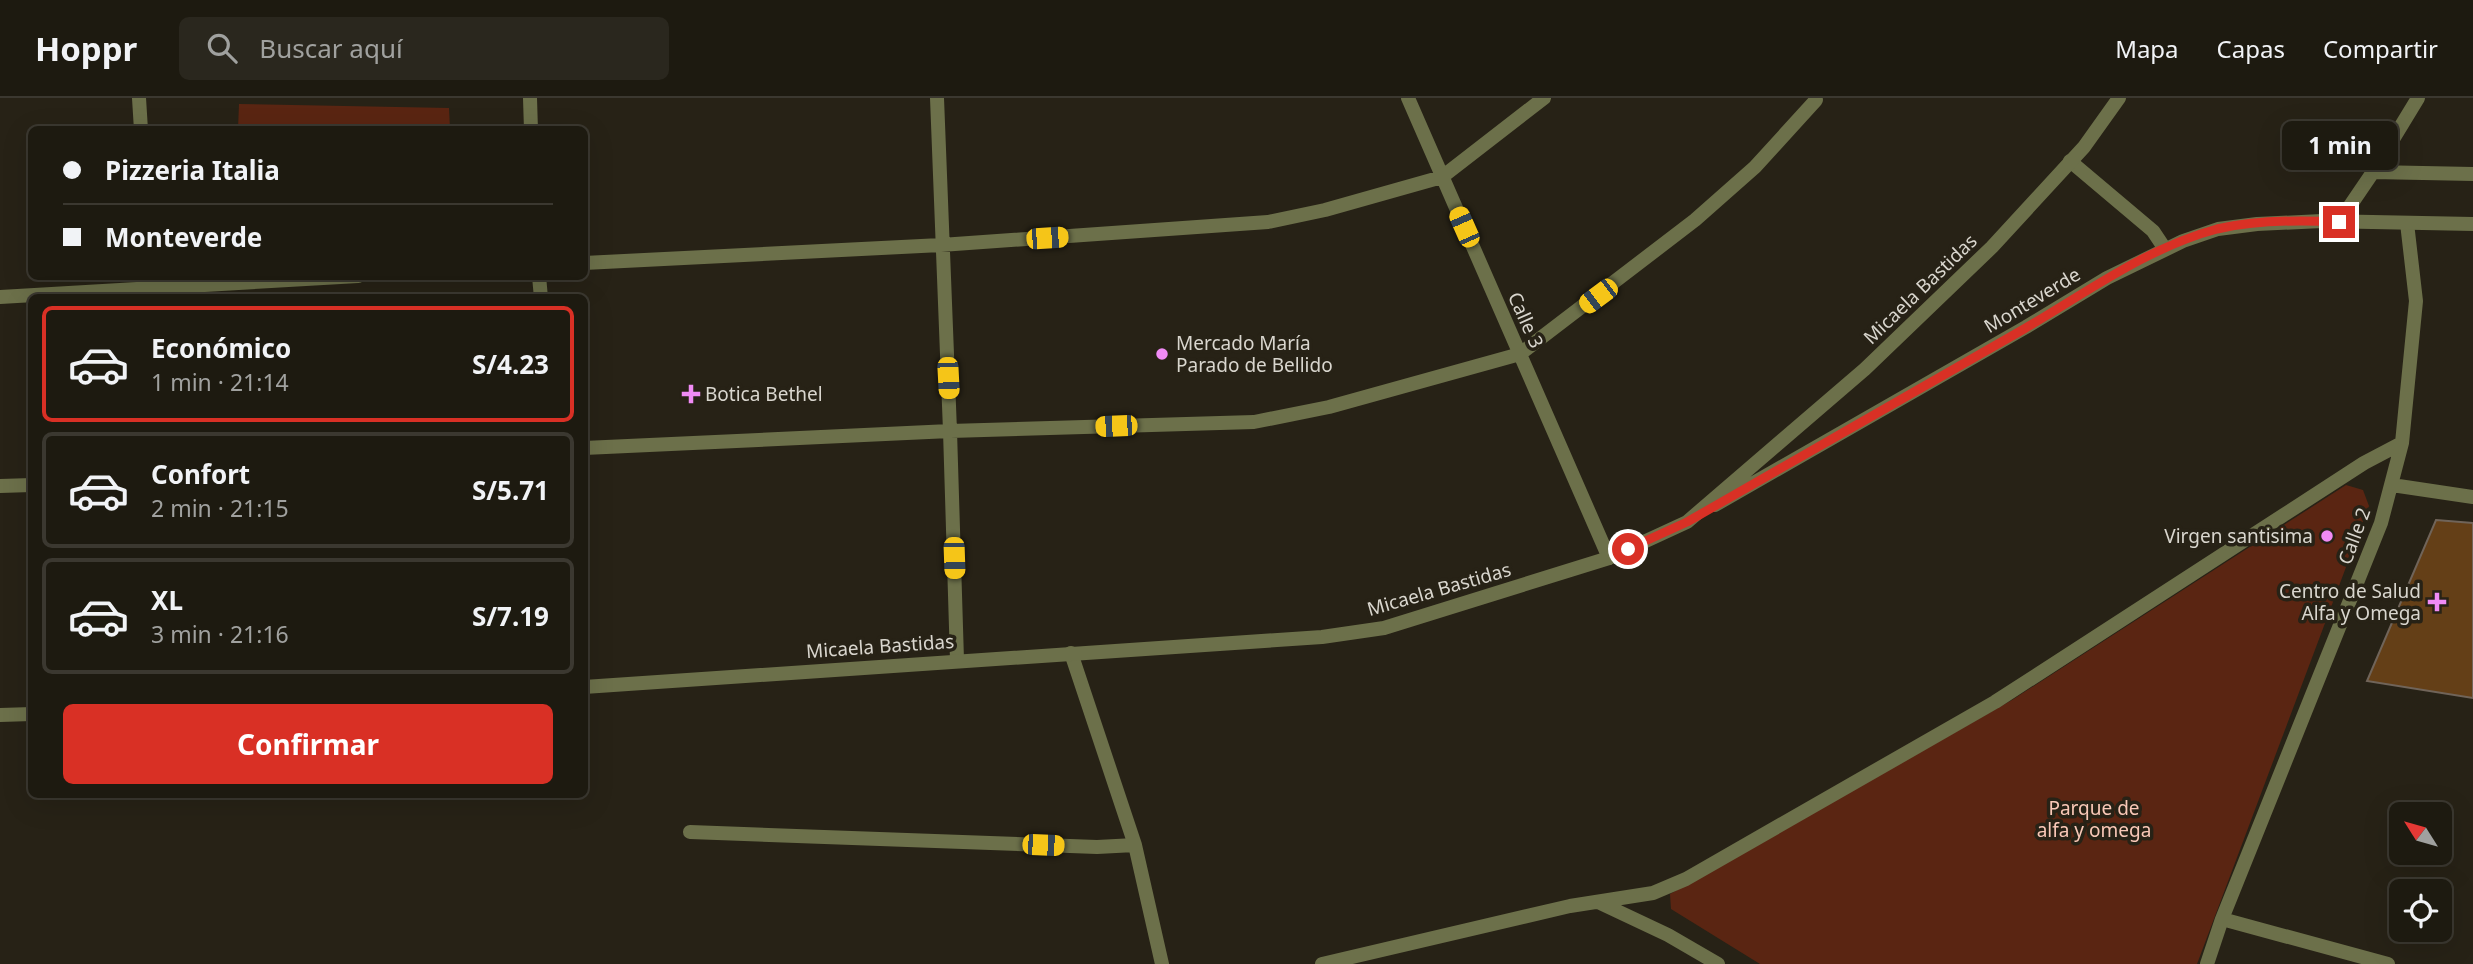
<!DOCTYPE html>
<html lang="es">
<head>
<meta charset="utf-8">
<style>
	body { margin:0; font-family:"Noto Sans",sans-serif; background:#2a271e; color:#f1f3f6; height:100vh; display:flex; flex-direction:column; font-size:26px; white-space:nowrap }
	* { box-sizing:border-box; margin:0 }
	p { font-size:23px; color:#a0a19f }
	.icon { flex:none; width:38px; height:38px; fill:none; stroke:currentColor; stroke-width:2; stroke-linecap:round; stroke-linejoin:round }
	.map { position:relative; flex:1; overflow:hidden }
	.details { position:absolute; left:28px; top:196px; width:560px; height:504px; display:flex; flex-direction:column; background:#1d1a10; border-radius:10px; box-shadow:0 7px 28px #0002,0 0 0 2px #3b3830 }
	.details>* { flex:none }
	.banner { position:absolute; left:28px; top:28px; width:560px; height:154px; border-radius:10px; box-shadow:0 7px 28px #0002,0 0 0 2px #3b3830; display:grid; align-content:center; height:154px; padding:0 35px; background:#1d1a10 }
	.needle { width:46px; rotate:307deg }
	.buttons { position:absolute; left:2389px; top:704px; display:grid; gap:14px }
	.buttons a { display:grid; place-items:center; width:63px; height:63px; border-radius:10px; background:#1d1a10; box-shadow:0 7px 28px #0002,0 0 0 2px #3b3830; font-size:35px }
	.end { position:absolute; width:32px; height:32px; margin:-16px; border:9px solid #d93025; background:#fff; box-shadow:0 0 0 4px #fff }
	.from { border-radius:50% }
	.bubble { position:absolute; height:49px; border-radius:10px; background:#1d1a10; box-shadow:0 7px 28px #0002,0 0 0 2px #3b3830; font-size:23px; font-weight:700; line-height:49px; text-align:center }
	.car { position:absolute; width:21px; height:42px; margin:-21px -10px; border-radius:9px; box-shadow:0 0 5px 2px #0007; background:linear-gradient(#f5c518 24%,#345 0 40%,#f5c518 0 76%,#345 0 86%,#f5c518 0) }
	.banner b { display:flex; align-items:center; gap:24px; height:66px; font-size:26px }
	.banner b+b { border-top:2px solid #3b3830 }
	.banner i { width:18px; height:18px; background:#f1f3f6 }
	ul { padding:12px 0 0; list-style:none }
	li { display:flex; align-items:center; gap:21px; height:116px; margin:0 14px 10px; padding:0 21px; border:4px solid #3b3830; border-radius:10px }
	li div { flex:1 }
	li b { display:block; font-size:26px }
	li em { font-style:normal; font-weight:700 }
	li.selected { border-color:#d93025 }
	li>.icon { width:63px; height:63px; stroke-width:1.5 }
	.button { display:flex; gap:14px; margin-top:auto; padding:14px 35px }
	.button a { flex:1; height:80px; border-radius:10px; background:#d93025; color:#fff; font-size:28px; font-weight:700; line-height:80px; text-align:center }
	header { display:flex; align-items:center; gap:42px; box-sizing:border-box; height:98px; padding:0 35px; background:#1d1a10; border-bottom:2px solid #3b3830 }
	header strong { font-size:33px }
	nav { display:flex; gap:38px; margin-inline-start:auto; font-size:24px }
	.search { width:490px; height:63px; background:#2a271e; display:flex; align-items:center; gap:18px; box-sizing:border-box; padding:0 24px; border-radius:10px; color:#a0a19f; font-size:26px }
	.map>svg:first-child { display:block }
	.green { fill:#5a2512 }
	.building { fill:#643f17; stroke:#706459; stroke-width:2 }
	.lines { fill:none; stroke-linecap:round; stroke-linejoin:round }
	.minor { stroke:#6c704a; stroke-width:14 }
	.tertiary { stroke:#6c704a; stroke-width:14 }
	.route { stroke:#d93025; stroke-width:9 }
	.poi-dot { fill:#f08bf5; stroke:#272216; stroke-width:2.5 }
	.labels { text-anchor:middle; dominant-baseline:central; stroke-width:7; stroke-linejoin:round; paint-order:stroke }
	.street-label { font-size:19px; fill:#d9d6ce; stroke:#272216 }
	.poi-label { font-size:19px; fill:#d9d6ce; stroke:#272216; text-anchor:start }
	.park-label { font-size:19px; fill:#f9c8b7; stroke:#272216 }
</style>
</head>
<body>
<header>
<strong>Hoppr</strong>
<div class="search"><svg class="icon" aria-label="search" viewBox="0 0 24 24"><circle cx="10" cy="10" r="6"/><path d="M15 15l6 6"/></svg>Buscar aquí</div>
<nav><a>Mapa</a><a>Capas</a><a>Compartir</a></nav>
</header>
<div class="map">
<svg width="2473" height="866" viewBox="0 0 2473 866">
	<rect width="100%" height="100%" fill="#272216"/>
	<path class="green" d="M 239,6 L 449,10 L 450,31 L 238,31 Z
		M 2346,387 L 2363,392 L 2369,408 L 2197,866 L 1760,866 L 1671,811 L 1670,796 L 2012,602 Z"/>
	<path class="building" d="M 2436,422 L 2473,425 L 2473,600 L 2367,583 Z"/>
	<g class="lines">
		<path class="minor" d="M 139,0 L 141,32
			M 530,0 L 531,32
			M 937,0 L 950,333 L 957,562
			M 1408,0 L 1609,460
			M 2070,63 L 2153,133 L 2165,151
			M 2373,74 L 2473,76
			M 2339,124 L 2373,74 L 2418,0
			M 584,165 L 941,147 L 1268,124 L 1325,112 L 1442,79 L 1544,0
			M 539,178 L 541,200
			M 0,199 L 358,178
			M 584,350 L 950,333 L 1254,324 L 1329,309 L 1520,256 L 1695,122 L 1755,69 L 1816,2
			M 2392,387 L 2473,399
			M 0,388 L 32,387
			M 1071,555 L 1135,747 L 1162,866
			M 690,734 L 1097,749 L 1135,747
			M 1598,804 L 1668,837 L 1718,866
			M 2222,821 L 2388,866
			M 1322,866 L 1570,808 L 1653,795 L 1686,781 L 1995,604 L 2364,365 L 2402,345
			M 2207,866 L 2222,821 L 2381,425 L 2402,345 L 2416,203 L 2407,125"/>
		<path class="tertiary" d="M 1715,407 L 2026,229 L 2107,180 L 2183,143 L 2218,131 L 2257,126 L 2322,123 L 2473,126
			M 584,589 L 1322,539 L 1384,530 L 1609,460 L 1687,424 L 1865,271 L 1992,149 L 2084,49 L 2119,0
			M 0,617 L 32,616"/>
	</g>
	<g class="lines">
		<path class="route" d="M 1628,451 L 1687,424 C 1799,359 1912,296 2024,231 C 2086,195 2146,150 2217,131 C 2255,122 2300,122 2339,124"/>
	</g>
	<g class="poi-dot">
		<circle cx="1162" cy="256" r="7"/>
		<path d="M687.5 285.5h7v7h7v7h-7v7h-7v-7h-7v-7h7z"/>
		<circle cx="2327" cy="438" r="7"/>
		<path d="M2433.5 493.5h7v7h7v7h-7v7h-7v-7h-7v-7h7z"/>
	</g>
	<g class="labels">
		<g class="street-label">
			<text transform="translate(1920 191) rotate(-44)">Micaela Bastidas</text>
			<text transform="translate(2032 202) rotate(-31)">Monteverde</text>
			<text transform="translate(1526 222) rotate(66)">Calle 3</text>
			<text transform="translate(2354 438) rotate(-70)">Calle 2</text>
			<text transform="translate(1439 491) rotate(-16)">Micaela Bastidas</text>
			<text transform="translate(880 548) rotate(-4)">Micaela Bastidas</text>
		</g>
		<g class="poi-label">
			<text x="1176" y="245">Mercado María<tspan x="1176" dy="22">Parado de Bellido</tspan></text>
			<text x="705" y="296">Botica Bethel</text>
			<text x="2313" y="438" text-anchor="end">Virgen santisima</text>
			<text x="2421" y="493" text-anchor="end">Centro de Salud<tspan x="2421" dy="22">Alfa y Omega</tspan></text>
		</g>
		<g class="park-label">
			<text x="2094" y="710">Parque de<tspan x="2094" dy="22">alfa y omega</tspan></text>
		</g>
	</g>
</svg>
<div class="buttons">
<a><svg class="needle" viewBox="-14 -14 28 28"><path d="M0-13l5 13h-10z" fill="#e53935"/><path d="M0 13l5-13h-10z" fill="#a0a19f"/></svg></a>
<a><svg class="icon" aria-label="locate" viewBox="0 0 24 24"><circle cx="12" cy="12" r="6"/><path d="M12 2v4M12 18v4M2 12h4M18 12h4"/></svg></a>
</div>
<i class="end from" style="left:1628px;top:451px"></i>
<i class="end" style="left:2339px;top:124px"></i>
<div class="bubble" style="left:2282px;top:23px;width:116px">1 min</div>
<i class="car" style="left:1464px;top:129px;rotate:336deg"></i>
<i class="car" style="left:1047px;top:140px;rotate:86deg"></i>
<i class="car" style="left:1598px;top:198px;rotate:233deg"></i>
<i class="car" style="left:948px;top:280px;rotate:177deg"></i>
<i class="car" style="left:1116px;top:328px;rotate:268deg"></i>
<i class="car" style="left:954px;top:460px;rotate:178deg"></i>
<i class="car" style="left:1043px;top:747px;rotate:92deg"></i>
<div class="banner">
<b><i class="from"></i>Pizzeria Italia</b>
<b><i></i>Monteverde</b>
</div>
<section class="details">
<ul>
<li class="selected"><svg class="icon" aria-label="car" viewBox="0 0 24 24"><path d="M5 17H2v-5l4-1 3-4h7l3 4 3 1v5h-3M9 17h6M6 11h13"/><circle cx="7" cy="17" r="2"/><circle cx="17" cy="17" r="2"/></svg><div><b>Económico</b><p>1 min · 21:14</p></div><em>S/4.23</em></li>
<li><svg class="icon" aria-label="car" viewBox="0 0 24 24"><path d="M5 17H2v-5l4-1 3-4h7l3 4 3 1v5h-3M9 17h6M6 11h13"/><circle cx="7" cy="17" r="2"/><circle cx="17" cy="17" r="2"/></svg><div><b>Confort</b><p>2 min · 21:15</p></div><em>S/5.71</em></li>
<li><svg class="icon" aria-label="car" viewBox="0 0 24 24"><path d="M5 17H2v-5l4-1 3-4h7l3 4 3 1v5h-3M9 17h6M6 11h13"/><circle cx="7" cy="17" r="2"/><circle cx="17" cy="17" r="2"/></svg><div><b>XL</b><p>3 min · 21:16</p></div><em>S/7.19</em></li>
</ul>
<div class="button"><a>Confirmar</a></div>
</section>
</div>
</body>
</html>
